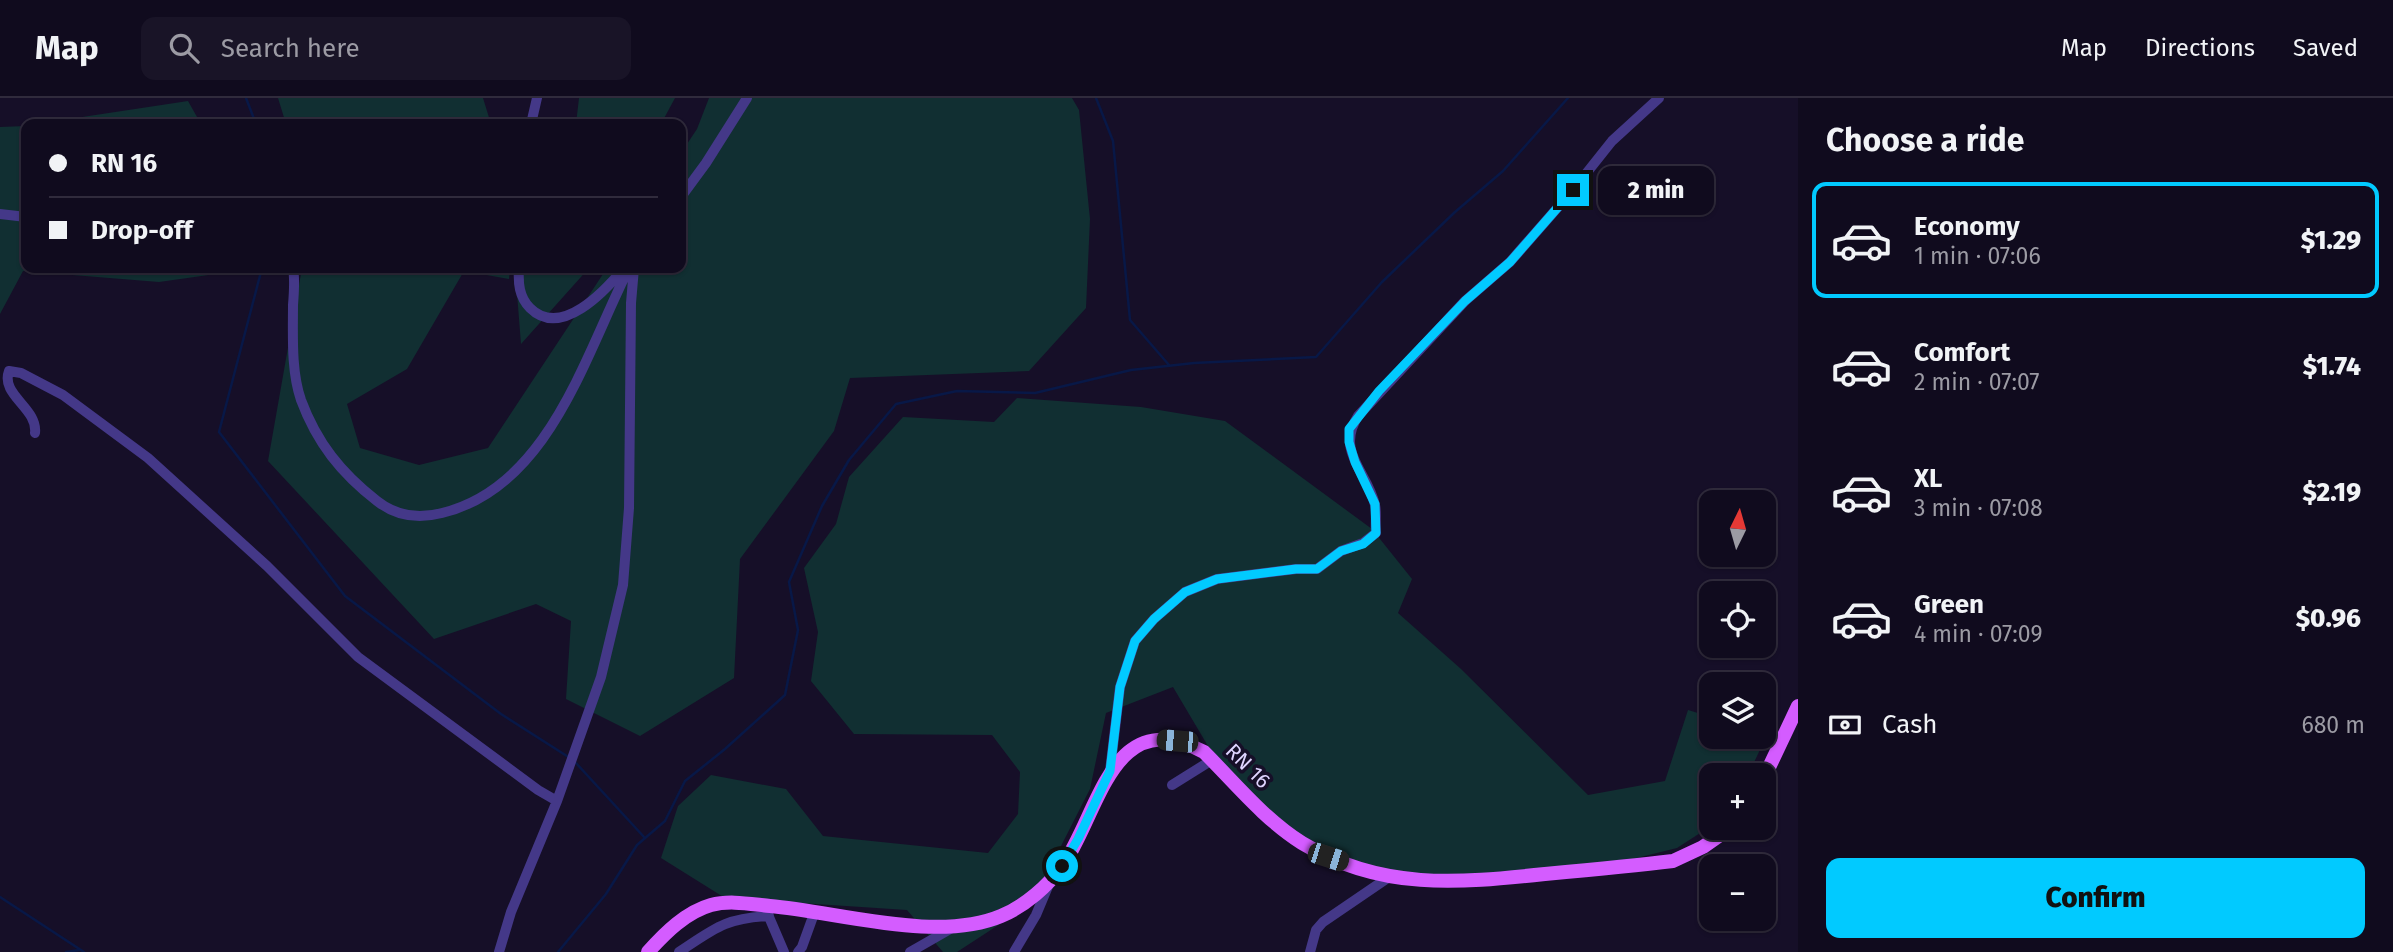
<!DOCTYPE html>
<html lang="en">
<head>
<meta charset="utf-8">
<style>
	body { margin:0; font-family:"Fira Sans",sans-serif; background:#191427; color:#f1f3f6; height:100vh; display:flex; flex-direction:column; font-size:26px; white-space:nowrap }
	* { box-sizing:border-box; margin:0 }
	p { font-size:23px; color:#9c9ba4 }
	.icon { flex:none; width:38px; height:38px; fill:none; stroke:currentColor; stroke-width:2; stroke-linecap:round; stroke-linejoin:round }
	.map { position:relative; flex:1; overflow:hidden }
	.side { display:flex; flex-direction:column; background:#100b1e; width:595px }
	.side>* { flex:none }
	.guide { position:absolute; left:21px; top:21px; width:665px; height:154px; border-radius:14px; box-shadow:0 2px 5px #0004,0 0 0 2px #302b3c; display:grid; align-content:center; height:154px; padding:0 28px; background:#100b1e }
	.needle { width:46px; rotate:5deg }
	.tools { position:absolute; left:1699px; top:392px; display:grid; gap:14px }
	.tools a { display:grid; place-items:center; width:77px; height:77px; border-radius:14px; background:#100b1e; box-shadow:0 2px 5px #0004,0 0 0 2px #302b3c; font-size:35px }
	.end { position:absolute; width:32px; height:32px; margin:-16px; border:9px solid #01caff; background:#111; box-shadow:0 0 0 4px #111 }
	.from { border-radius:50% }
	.bubble { position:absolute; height:49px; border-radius:14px; background:#100b1e; box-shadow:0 2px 5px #0004,0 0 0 2px #302b3c; font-size:23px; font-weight:800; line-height:49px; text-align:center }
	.car { position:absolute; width:21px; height:42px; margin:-21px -10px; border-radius:9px; box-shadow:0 0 5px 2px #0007; background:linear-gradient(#222 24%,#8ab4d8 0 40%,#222 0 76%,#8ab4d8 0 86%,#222 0) }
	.guide b { display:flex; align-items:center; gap:24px; height:66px; font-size:26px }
	.guide b+b { border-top:2px solid #302b3c }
	.guide i { width:18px; height:18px; background:#f1f3f6 }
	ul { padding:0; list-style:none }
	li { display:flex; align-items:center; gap:21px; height:116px; margin:0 14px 10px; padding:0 14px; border:4px solid transparent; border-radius:14px }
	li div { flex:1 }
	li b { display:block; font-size:26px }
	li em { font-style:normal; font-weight:800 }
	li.selected { border-color:#01caff }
	li>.icon { width:63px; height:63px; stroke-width:1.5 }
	h2 { padding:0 28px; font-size:32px; line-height:84px }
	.pay { display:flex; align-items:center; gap:18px; height:77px; padding:0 28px; font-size:26px }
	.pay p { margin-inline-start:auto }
	.cta { display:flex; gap:14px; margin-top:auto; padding:14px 28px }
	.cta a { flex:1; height:80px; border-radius:14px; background:#01caff; color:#111; font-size:28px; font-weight:800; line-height:80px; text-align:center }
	header { display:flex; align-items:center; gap:42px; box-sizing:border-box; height:98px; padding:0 35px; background:#100b1e; border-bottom:2px solid #302b3c }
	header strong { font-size:33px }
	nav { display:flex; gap:38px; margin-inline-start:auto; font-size:24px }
	.search { width:490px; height:63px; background:#191427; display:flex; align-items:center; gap:18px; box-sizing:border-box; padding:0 24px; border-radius:14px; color:#9c9ba4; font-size:26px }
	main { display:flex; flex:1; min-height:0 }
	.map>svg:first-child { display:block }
	.green { fill:#112f32 }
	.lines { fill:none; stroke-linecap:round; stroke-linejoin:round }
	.stream { stroke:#081847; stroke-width:2.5 }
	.minor { stroke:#443888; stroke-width:10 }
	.major { stroke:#d45cff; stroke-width:14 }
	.route { stroke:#01caff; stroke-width:9 }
	.labels { text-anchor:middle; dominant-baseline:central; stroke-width:7; stroke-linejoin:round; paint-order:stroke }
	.street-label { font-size:21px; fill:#dfd5ff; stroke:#160f28 }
</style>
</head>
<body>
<header>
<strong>Map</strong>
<div class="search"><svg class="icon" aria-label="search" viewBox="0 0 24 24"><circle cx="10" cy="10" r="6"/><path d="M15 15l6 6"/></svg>Search here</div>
<nav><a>Map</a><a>Directions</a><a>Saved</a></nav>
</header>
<main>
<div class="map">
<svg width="1798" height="854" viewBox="0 0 1798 854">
	<rect width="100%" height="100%" fill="#160f28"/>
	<path class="green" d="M 278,0 L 483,0 L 491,26 L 286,26 Z
		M 579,0 L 675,0 L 661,26 L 576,26 Z
		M 709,0 L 1072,0 L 1079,12 L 1090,121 L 1086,210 L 1029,273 L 850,280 L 834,333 L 740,461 L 734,580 L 640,638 L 566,601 L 571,523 L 536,506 L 434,541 L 268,363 L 302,170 L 510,170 L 509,181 L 464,173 L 407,271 L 347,306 L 360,350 L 419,367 L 488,350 L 607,170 L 681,170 L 681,55 L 697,31 Z
		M 188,3 L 201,26 L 36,26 Z
		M 26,28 L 26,170 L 245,170 L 244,172 L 159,184 L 23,173 L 0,216 L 0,29 Z
		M 515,170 L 589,170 L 521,246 Z
		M 1017,300 L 1141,309 L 1225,323 L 1372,431 L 1412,481 L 1398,515 L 1461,571 L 1588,697 L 1665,683 L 1688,612 L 1711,619 L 1712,639 L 1767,637 L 1748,677 L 1712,677 L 1711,728 L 1677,750 L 1556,780 L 1412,786 L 1307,756 L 1237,697 L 1173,589 L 1106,615 L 1090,691 L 1032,805 L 957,854 L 943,854 L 907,812 L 725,800 L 661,760 L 678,708 L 711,677 L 786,691 L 823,738 L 988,755 L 1018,716 L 1020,674 L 992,637 L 854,636 L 811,583 L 818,534 L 804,470 L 836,426 L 849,379 L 903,319 L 994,324 Z"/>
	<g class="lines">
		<path class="stream" d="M 246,0 L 256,26
			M 1096,0 L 1113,43 L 1130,222 L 1169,267
			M 262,170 L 219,334 L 345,498 L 501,616 L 570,660
			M 575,664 L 644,739
			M 0,799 L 84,854
			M 66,854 L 80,852
			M 558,854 L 606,796 L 637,747 L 665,723 L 685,683 L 725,651 L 785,597 L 798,532 L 789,484 L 822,408 L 849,362 L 896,306 L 957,293 L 1035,295 L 1131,272 L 1194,265 L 1316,259 L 1382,184 L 1455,114 L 1503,73 L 1568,0"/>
		<path class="minor" d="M 531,26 L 537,0
			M 681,99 L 706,65 L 747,0
			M 0,116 L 26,119
			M 293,170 C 295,181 294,195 293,207 C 293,237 291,273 301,302 C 317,345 341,375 377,403 C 396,418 419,421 442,415 C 549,389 585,257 629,170
			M 519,170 C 518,185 519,199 530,210 C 561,241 605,193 624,170
			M 35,335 C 38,310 0,297 9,273 L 21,275 L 63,297 L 148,360 L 267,468 L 358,559 L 538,692 L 557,703
			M 1110,673 L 1120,589 L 1135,543 L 1154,521 L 1185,494 L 1217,481 L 1296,471 L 1317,471 L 1341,453 L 1363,445 L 1376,435 C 1375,426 1377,415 1375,407 C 1368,374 1335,354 1358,318 L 1465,203 L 1510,164 L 1573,92 L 1612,43 L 1659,0
			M 1172,687 L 1212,662
			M 766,812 L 784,854
			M 499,854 L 511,814 L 557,703 L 601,579 L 623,487 L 629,410 L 631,205 L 634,170
			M 679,854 C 714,831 725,820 769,818
			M 798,854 L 802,849 L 815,813
			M 910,854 L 952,830
			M 1014,854 L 1036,817 L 1049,786
			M 1310,854 L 1316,832 L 1323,824 L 1389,779"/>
		<path class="major" d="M 1764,680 L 1798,608
			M 648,854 C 665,835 686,814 711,807 C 730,802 750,806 770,808 C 839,814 937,845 1001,818 C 1025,808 1048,788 1063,767 C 1100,713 1112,605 1204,654 C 1235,685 1264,721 1302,745 C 1381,793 1458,785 1545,776 C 1588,772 1631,768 1673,763 L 1703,749 L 1730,730"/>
	</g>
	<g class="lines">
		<path class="route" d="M 1062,768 L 1078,741 L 1110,673 L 1120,589 L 1135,543 L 1154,521 L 1185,494 L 1217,481 L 1296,471 L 1317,471 L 1341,453 L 1363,446 L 1376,435 L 1375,406 L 1355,364 L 1349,344 L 1349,331 L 1379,293 L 1465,203 L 1510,164 L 1573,92"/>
	</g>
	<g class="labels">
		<g class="street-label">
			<text transform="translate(1248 668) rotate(45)">RN 16</text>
		</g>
	</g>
</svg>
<div class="tools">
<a><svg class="needle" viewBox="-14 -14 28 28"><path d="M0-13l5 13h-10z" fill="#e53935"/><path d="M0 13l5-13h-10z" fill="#9c9ba4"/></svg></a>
<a><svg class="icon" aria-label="locate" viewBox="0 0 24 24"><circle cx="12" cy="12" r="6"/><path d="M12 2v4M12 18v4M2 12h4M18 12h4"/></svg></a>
<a><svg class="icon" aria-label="layers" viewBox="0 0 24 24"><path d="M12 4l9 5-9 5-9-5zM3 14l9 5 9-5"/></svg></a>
<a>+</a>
<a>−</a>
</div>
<i class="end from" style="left:1062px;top:768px"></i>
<i class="end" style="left:1573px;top:92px"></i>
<div class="bubble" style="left:1598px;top:68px;width:116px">2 min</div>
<i class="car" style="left:1177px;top:643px;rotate:275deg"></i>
<i class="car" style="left:1328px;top:759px;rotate:108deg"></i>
<div class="guide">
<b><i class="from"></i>RN 16</b>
<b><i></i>Drop-off</b>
</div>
</div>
<section class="side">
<h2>Choose a ride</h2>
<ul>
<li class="selected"><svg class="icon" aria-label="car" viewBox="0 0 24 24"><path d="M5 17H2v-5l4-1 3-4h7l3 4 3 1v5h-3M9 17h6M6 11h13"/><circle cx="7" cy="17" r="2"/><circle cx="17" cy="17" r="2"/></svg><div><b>Economy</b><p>1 min · 07:06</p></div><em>$1.29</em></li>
<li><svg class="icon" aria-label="car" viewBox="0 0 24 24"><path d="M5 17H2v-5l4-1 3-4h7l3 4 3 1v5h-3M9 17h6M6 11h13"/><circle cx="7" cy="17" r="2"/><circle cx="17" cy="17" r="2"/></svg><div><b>Comfort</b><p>2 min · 07:07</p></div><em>$1.74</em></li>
<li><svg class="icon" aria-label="car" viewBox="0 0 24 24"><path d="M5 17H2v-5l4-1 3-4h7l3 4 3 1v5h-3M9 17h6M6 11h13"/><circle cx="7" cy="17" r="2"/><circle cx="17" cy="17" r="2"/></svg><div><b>XL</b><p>3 min · 07:08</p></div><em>$2.19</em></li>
<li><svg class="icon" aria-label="car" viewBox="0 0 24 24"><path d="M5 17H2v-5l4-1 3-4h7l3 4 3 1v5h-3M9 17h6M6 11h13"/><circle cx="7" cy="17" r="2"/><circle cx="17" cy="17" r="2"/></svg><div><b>Green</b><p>4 min · 07:09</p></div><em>$0.96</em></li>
</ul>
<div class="pay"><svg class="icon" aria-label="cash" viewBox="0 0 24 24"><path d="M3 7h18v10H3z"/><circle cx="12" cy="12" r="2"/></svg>Cash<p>680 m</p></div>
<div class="cta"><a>Confirm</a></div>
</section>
</main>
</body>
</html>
